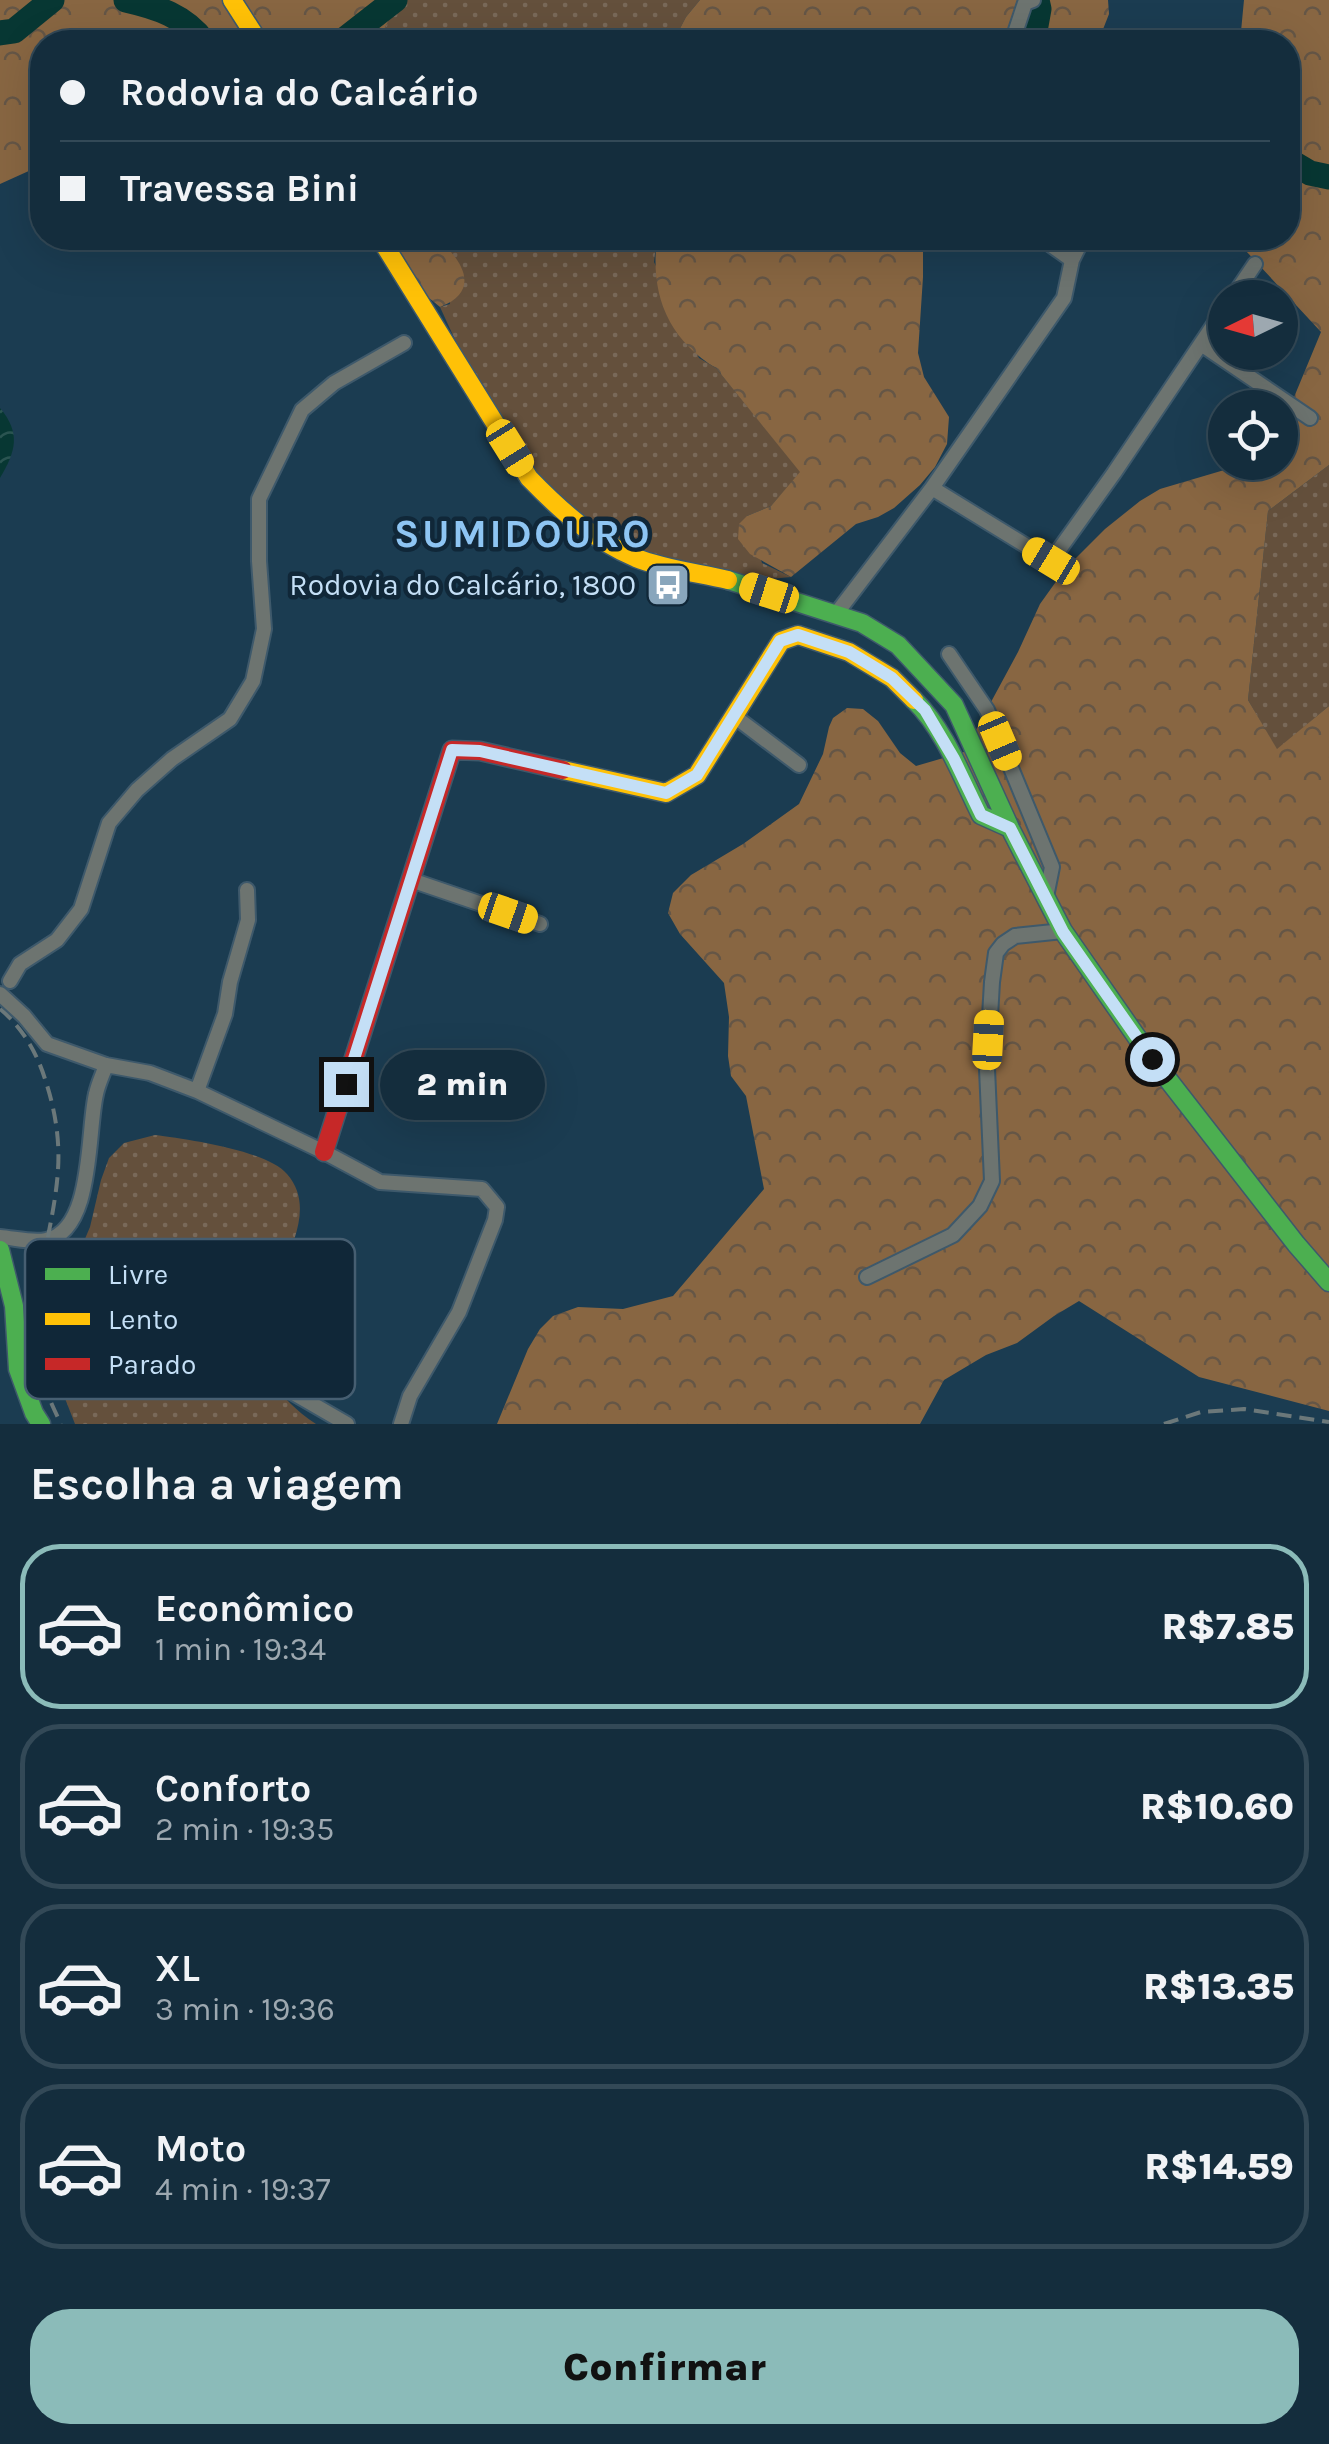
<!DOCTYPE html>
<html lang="pt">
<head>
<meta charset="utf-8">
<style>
	body { margin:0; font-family:Karla,sans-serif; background:#1d3544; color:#f1f3f6; height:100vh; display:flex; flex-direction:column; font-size:38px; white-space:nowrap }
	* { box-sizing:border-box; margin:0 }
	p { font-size:32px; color:#9da8b0 }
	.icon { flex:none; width:55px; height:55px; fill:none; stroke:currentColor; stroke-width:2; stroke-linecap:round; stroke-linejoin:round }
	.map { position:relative; height:1424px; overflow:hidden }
	.details { display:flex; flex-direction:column; background:#142d3d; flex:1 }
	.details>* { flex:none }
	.banner { position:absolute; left:30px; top:30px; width:1270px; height:220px; border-radius:40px; box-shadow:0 10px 40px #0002,0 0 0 2px #334957; display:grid; align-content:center; height:220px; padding:0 30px; background:#142d3d }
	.needle { width:65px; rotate:265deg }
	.tools { position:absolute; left:1208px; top:280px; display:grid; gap:20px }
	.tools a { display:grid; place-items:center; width:90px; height:90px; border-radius:50%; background:#142d3d; box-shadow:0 10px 40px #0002,0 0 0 2px #334957; font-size:50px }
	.end { position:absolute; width:45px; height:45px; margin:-22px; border:12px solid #c4dff6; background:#111; box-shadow:0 0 0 5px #111 }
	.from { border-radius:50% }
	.bubble { position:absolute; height:70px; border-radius:35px; background:#142d3d; box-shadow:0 10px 40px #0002,0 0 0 2px #334957; font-size:32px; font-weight:800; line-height:70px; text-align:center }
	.car { position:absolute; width:30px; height:60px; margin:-30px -15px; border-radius:12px; box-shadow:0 0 8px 2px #0007; background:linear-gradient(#f5c518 24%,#345 0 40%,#f5c518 0 76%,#345 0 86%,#f5c518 0) }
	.banner b { display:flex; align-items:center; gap:35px; height:95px; font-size:38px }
	.banner b+b { border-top:2px solid #334957 }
	.banner i { width:25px; height:25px; background:#f1f3f6 }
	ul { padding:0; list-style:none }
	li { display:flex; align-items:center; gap:30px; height:165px; margin:0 20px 15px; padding:0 10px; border:5px solid #334957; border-radius:40px }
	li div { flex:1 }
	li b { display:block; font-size:38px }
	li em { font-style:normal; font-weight:800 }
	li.selected { border-color:#8bbbb9 }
	li>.icon { width:90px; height:90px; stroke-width:1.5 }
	h2 { padding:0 30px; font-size:45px; line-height:120px }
	.button { display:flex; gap:20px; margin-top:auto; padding:20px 30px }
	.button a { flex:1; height:115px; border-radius:40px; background:#8bbbb9; color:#111; font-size:40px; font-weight:800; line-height:115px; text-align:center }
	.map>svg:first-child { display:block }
	.grass { fill:url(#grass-dots) }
	.forest { fill:url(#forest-crowns) }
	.water { fill:url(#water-waves) }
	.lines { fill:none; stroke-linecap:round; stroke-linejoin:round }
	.river { stroke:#073733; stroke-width:25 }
	.street-casing { stroke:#3e596b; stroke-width:18 }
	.fast-casing { stroke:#3e596b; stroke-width:21 }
	.slow-casing { stroke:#3e596b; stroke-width:21 }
	.jam-casing { stroke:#3e596b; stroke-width:21 }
	.street { stroke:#6d7470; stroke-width:14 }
	.fast { stroke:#4caf50; stroke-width:18 }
	.slow { stroke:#ffc107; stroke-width:18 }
	.jam { stroke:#c62828; stroke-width:18 }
	.rail { stroke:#6b787a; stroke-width:4; stroke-dasharray:15 8; stroke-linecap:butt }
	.route { stroke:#c4dff6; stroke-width:12 }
	.labels { text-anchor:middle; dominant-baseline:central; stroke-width:9; stroke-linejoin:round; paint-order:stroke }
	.poi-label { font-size:30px; fill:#c4dff6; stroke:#102738; text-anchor:end }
	.district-label { font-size:40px; font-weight:bold; letter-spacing:2.5px; fill:#8ec5f3; stroke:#102738 }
	.key { fill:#102738; stroke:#465e71; stroke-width:2.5 }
	.key-label { font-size:28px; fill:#c4dff6 }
</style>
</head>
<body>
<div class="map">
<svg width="1329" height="1424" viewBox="0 0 1329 1424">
	<defs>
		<pattern id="grass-dots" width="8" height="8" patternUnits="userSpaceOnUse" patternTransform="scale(2.5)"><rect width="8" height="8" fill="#64503c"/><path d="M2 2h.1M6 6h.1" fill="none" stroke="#796959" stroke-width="1.8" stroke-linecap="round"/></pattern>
		<pattern id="forest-crowns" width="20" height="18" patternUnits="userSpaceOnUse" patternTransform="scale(2.5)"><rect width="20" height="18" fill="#886642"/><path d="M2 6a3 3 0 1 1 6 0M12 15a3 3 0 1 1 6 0" fill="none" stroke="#655646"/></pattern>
		<pattern id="water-waves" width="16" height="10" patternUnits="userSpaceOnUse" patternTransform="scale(2.5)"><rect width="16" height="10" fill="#073733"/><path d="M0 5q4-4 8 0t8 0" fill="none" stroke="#2a5451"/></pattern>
	</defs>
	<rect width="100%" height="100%" fill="#1b3c51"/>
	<path class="grass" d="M 400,0 L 700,0 L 686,17 L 673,42 L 377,42 Z
		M 437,238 L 657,238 L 654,262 L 699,358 L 716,368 L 801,472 L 771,506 L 747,516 L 762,563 L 791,577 L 749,581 L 629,550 L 547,489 L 457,344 L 440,307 L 450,304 L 447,247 Z
		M 1329,465 L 1329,706 L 1277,750 L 1248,700 L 1268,511 Z
		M 155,1135 C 186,1139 266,1150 287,1174 C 344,1240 186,1338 316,1424 L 75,1424 L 57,1378 L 51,1340 L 53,1310 L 58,1290 L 73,1267 L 90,1227 L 101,1180 L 109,1158 L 124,1143 Z"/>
	<path class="forest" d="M 0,0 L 400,0 L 377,42 L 142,42 L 135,40 L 133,42 L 42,42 L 42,165 L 0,184 Z
		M 700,0 L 1108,0 L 1109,14 L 1098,42 L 673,42 L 686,17 Z
		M 1244,0 L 1329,0 L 1329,465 L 1268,511 L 1248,700 L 1277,749 L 1329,706 L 1329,1411 L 1199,1377 L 1079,1301 L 1054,1316 L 1017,1343 L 986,1355 L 944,1380 L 920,1424 L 497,1424 L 528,1349 L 540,1329 L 553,1316 L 578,1307 L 623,1309 L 673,1296 L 764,1189 L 746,1096 L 731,1076 L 728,1056 L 729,1017 L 724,983 L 680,934 L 668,913 L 673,893 L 691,875 L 743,844 L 799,804 L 823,754 L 829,727 L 833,718 L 847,708 L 863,709 L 878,721 L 900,753 L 916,766 L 964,752 L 1018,652 L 1040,604 L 1065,569 L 1105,529 L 1140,501 L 1160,489 L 1248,463 L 1280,462 L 1280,431 L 1321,332 L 1234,238 L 1288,238 L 1288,42 L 1240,42 Z
		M 375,238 L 437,238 C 461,259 483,290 440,307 L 417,288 Z
		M 657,238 L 923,238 L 923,277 L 918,353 L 924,377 L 949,417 L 947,444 L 935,467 L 920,485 L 894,508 L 878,517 L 856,524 L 791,577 L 750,554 L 738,539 L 739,524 L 747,516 L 771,506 L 800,472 L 716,368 C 667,338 650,293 657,238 Z"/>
	<path class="water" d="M 0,408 C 21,433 16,451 0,478 Z"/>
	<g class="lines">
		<path class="river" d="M 126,0 C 157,7 185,16 204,42
			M 0,33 L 14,31 L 52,0
			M 341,42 L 395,0
			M 1033,42 L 1039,9 L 1037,0
			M 1288,160 L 1310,173 L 1329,177"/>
		<defs>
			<path id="street" d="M 1012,42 L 1025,3 L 1033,0
				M 1041,238 L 1072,260
				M 1232,298 L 1255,264
				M 1201,344 L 1310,418
				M 932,488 L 1051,561 L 1114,473 L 1225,308
				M 836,614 L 932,488 L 1064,298 L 1072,260 L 1083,238
				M 949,654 L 987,710 L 1052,867 L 1046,897
				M 734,716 L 799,765
				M 411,880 L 540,924
				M 10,981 L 20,964 L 57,940 L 81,909 L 109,823 L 137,790 L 172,759 L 230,719 L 253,681 L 264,629 L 259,561 L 259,499 L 302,410 L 334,383 L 404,343
				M 0,994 L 24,1016 L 47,1044 L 106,1065 L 150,1073 L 197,1091 L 324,1152 L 380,1182 L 482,1189 L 497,1207 L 495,1220 L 459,1312 L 410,1396 L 401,1424
				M 197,1091 L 225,1014 L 230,982 L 248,920 L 247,890
				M 0,1237 C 14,1238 33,1243 46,1240 C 94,1231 87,1131 96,1094 C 98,1084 103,1074 106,1065
				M 867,1277 L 953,1235 L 980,1206 L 992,1181 L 987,1069 L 992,982 L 996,953 L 1003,944 L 1015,936 L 1063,931
				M 276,1383 L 347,1424"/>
			<path id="fast" d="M 728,580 L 862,623 L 898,645 L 954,705 L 1010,828 L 1063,931 L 1152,1059 L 1296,1244 L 1329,1282
				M 914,700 C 945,730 962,777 981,815 L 1010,828
				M 0,1250 L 14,1306 L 18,1369 L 34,1413 L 41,1424"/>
			<path id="slow" d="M 232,0 L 259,42
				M 380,238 L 529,478 C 560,510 593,540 636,558 C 664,569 698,573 728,580
				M 563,770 L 666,793 L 697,775 L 781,641 L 798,635 L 849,652 L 892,678 L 914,700"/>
			<path id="jam" d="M 324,1152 L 452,750 L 480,751 L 563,770"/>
		</defs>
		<use href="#street" class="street-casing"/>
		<use href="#fast" class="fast-casing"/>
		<use href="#slow" class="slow-casing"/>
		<use href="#jam" class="jam-casing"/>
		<use href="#street" class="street"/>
		<use href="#fast" class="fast"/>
		<use href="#slow" class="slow"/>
		<use href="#jam" class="jam"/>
		<path class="rail" d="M 0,1009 C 22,1027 37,1053 45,1079 C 55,1109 60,1139 58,1170 C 54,1231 30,1289 36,1352 C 39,1377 50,1401 61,1424
			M 1164,1424 L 1201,1412 L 1244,1409 L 1329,1422"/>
	</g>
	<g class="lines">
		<path class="route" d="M 346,1084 L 452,750 L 480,751 L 666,793 L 697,775 L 780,641 L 798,635 L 849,652 L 892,678 L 925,710 L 954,759 L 981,815 L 1010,828 L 1063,932 L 1152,1059"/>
	</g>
	<defs>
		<symbol id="bus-square" viewBox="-11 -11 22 22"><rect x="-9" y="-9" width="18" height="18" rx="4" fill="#89a6bc" stroke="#102738"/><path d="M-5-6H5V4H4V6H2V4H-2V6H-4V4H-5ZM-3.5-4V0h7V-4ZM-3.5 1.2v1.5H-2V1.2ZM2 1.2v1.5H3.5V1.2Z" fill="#fff"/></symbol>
	</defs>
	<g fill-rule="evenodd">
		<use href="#bus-square" x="643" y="560" width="50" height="50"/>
	</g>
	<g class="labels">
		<g class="poi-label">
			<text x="636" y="585">Rodovia do Calcário, 1800</text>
		</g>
		<g class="district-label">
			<text x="523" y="533">SUMIDOURO</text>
		</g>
	</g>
	<rect x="25" y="1239" width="330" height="160" rx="15" class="key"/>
	<rect x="45" y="1268" width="45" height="12" fill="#4caf50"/>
	<rect x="45" y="1313" width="45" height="12" fill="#ffc107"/>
	<rect x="45" y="1358" width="45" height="12" fill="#c62828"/>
	<g class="key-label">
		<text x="108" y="1284">Livre</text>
		<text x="108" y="1329">Lento</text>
		<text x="108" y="1374">Parado</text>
	</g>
</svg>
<div class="tools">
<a><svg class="needle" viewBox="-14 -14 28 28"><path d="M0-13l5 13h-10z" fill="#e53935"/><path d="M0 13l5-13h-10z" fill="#9da8b0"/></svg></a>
<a><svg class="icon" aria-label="locate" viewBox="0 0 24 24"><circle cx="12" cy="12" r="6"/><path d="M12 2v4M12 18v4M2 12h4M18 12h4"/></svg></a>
</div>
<i class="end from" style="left:1152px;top:1059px"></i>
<i class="end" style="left:346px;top:1084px"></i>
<div class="bubble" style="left:380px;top:1050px;width:165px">2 min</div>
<i class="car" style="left:510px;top:448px;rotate:148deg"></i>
<i class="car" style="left:1051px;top:561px;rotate:301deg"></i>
<i class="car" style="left:769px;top:593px;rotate:288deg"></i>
<i class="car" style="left:1000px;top:741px;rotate:157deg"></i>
<i class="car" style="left:508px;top:913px;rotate:109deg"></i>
<i class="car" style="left:988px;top:1040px;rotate:3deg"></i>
<div class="banner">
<b><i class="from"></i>Rodovia do Calcário</b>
<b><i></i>Travessa Bini</b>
</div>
</div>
<section class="details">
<h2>Escolha a viagem</h2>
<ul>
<li class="selected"><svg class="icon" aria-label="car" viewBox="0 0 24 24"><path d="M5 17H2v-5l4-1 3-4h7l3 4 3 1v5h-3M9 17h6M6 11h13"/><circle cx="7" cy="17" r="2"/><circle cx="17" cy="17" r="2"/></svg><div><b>Econômico</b><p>1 min · 19:34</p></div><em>R$7.85</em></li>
<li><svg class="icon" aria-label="car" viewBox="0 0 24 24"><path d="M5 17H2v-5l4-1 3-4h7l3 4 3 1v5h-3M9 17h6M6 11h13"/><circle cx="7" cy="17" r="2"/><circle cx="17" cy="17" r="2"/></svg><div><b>Conforto</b><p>2 min · 19:35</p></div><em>R$10.60</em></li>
<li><svg class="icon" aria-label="car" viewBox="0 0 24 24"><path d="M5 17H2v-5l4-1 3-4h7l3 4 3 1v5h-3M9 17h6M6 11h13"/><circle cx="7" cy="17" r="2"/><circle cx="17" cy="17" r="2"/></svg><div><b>XL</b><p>3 min · 19:36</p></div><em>R$13.35</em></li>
<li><svg class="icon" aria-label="car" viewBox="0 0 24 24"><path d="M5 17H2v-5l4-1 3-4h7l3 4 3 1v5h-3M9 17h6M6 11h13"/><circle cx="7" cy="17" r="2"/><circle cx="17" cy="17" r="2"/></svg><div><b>Moto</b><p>4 min · 19:37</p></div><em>R$14.59</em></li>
</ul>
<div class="button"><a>Confirmar</a></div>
</section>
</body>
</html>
